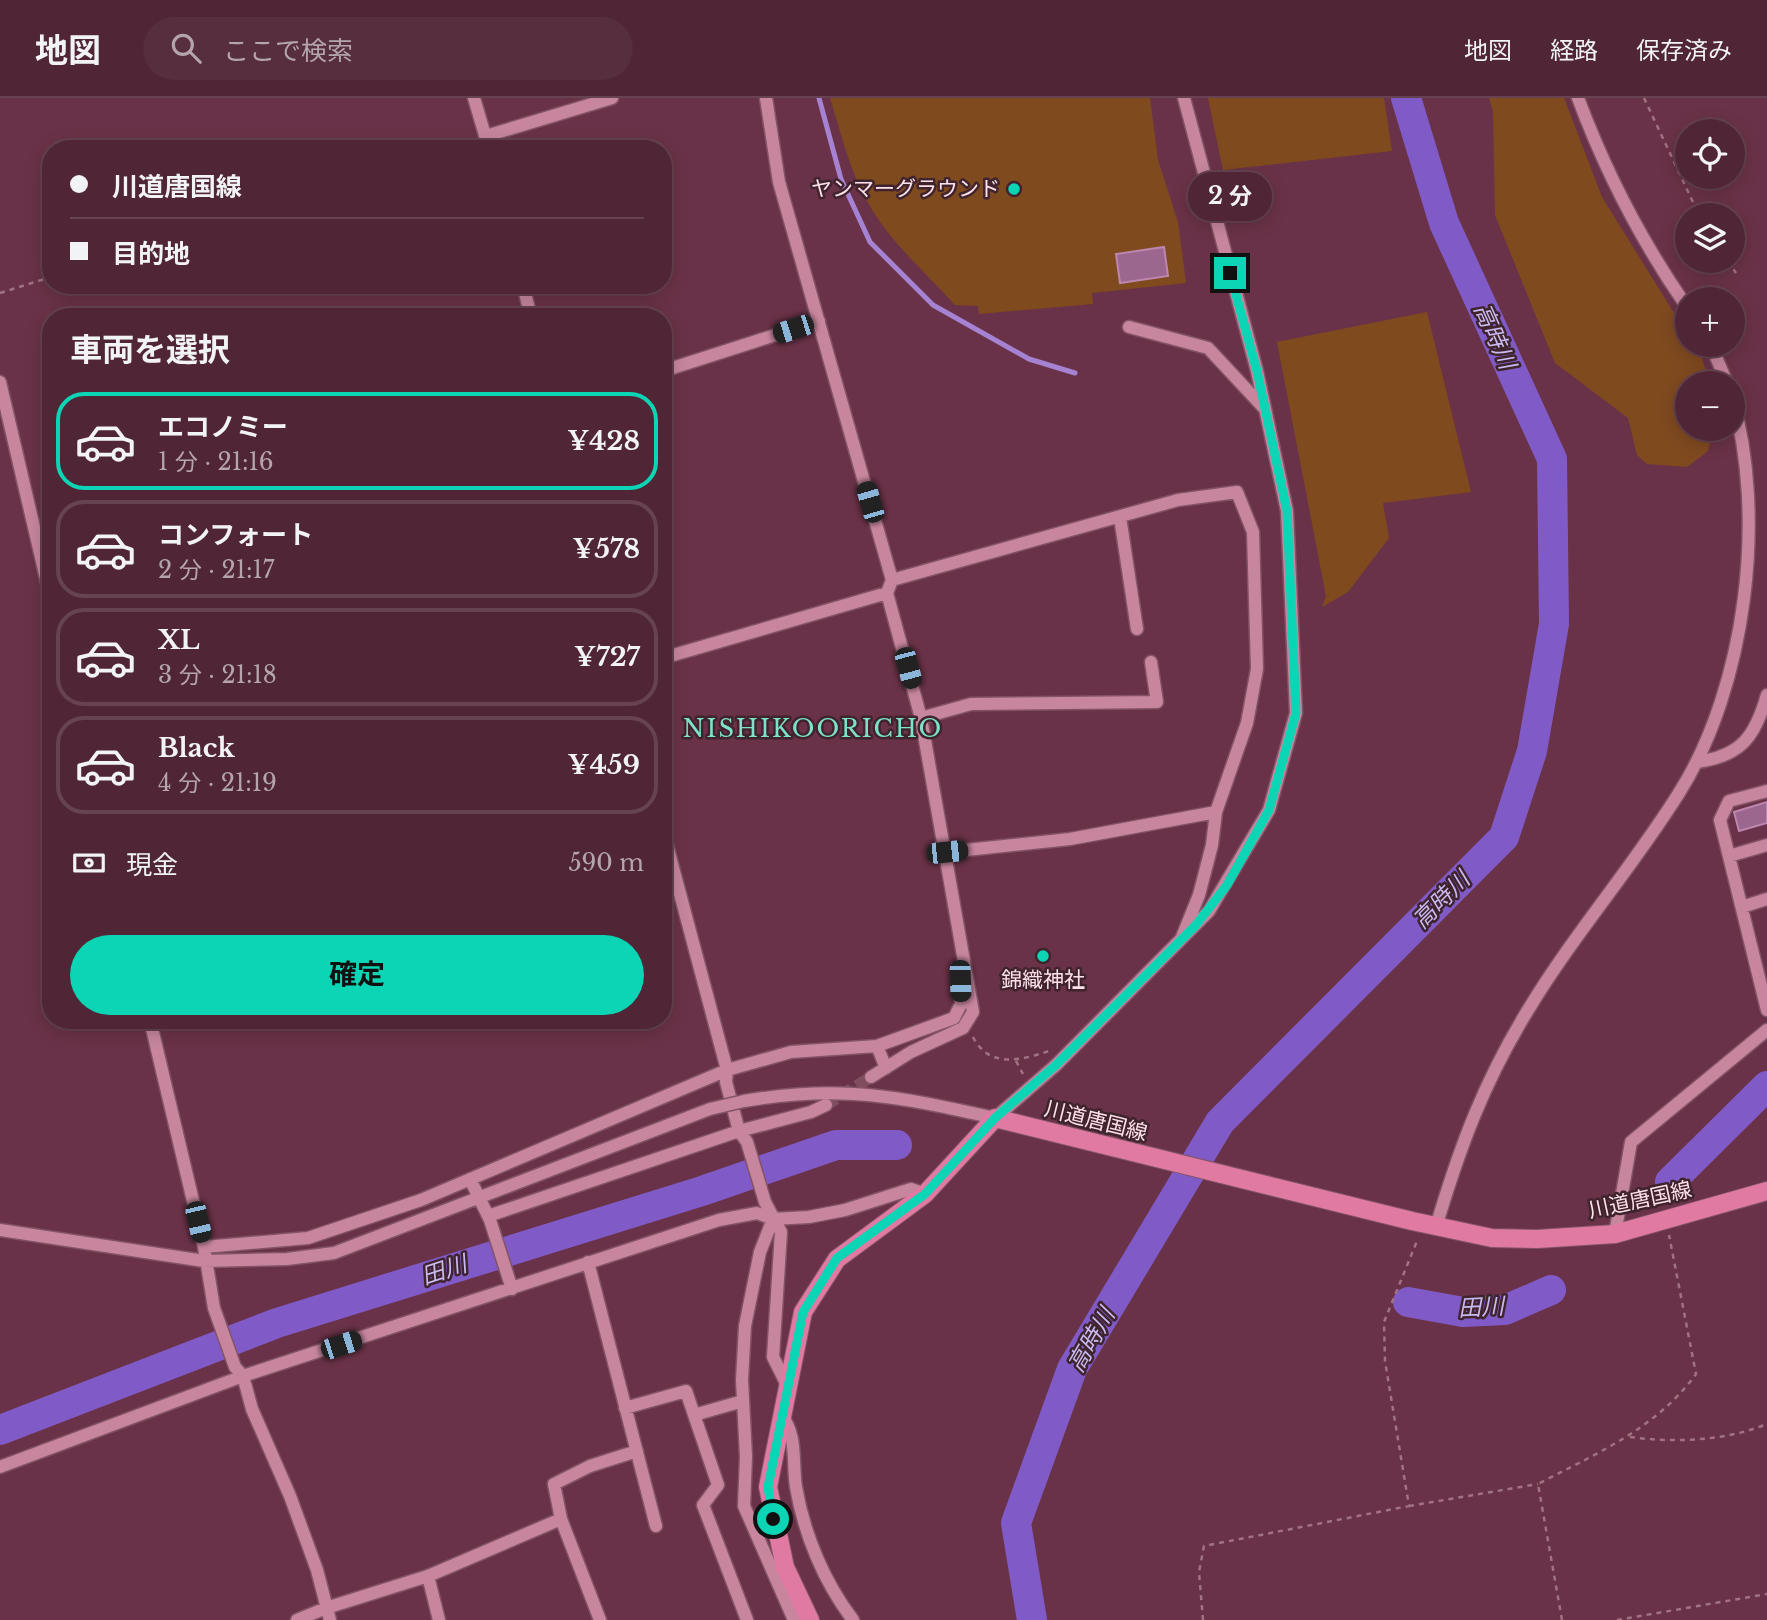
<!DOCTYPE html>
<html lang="ja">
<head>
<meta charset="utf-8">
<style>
	body { margin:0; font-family:"Libre Baskerville","Noto Sans JP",serif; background:#562e3e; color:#f1f3f6; height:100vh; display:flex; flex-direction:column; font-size:26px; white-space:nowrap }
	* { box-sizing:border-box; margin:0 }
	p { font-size:23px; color:#b4a5ad }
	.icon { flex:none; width:38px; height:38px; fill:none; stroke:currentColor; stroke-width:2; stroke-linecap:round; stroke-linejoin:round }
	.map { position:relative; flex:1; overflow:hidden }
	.side { position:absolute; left:42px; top:210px; width:630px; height:721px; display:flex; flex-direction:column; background:#502636; border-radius:28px; box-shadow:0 4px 18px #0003,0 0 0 2px #674351 }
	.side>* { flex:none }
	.top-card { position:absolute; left:42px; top:42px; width:630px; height:154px; border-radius:28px; box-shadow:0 4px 18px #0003,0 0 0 2px #674351; display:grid; align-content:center; height:154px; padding:0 28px; background:#502636 }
	.controls { position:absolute; left:1675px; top:21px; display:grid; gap:14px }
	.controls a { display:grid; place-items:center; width:70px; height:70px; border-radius:50%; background:#502636; box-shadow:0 4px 18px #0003,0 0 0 2px #674351; font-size:35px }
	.end { position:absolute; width:32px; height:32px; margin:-16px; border:9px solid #0cd5b5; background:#111; box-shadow:0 0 0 4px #111 }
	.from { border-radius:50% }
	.bubble { position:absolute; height:49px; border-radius:24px; background:#502636; box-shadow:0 4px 18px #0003,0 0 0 2px #674351; font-size:23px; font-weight:700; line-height:49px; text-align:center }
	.car { position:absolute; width:21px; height:42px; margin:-21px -10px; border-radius:9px; box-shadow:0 0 5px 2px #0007; background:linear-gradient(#222 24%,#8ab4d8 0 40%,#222 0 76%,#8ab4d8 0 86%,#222 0) }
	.top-card b { display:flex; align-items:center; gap:24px; height:66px; font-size:26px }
	.top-card b+b { border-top:2px solid #674351 }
	.top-card i { width:18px; height:18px; background:#f1f3f6 }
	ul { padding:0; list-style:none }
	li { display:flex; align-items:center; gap:21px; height:98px; margin:0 14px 10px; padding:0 14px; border:4px solid #674351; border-radius:28px }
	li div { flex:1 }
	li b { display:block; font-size:26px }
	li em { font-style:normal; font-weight:700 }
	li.selected { border-color:#0cd5b5 }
	li>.icon { width:63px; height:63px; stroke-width:1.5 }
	h2 { padding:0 28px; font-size:32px; line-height:84px }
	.pay { display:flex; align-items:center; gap:18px; height:77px; padding:0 28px; font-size:26px }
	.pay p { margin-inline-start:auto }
	.button { display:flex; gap:14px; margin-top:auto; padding:14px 28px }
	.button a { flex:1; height:80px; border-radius:42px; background:#0cd5b5; color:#111; font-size:28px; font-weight:700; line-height:80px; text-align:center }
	header { display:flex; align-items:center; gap:42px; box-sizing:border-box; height:98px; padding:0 35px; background:#502636; border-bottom:2px solid #674351 }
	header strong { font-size:33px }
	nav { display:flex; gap:38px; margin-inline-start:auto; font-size:24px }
	.search { width:490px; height:63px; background:#562e3e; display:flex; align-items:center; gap:18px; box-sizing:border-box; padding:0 24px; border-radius:38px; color:#b4a5ad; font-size:26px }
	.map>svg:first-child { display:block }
	.green { fill:#804a1f }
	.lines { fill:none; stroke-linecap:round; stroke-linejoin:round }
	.stream { stroke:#a683d2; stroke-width:5 }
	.river { stroke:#805bc7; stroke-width:30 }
	.building { fill:#9b678e; stroke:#bd86ae; stroke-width:2 }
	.minor-tunnel { stroke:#804c60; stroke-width:12; stroke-dasharray:12 6; stroke-linecap:butt }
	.minor-casing { stroke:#825366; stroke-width:15 }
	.major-casing { stroke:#825366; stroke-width:20 }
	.path { stroke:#a07283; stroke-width:2.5; stroke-dasharray:5 5; stroke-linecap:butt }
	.minor { stroke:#c8869e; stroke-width:12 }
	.major { stroke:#e17aa3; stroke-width:18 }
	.minor-bridge-casing { stroke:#825366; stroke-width:15; stroke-linecap:butt }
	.minor-bridge { stroke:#c8869e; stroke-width:12 }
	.route { stroke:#0cd5b5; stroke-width:9 }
	.poi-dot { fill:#0cd5b5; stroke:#3f242e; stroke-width:2.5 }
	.labels { text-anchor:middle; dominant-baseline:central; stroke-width:5; stroke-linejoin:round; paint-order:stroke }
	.poi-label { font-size:21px; fill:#fde0ea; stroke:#3f242e; text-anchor:end }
	.street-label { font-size:21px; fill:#fde0ea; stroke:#3f242e }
	.water-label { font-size:23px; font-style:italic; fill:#c8baf0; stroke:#3f242e }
	.quarter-label { font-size:24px; letter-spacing:2px; fill:#7ee1c9; stroke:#3f242e }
</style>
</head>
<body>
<header>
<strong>地図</strong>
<div class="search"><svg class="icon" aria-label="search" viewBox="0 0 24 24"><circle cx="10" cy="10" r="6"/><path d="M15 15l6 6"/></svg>ここで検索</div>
<nav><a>地図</a><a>経路</a><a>保存済み</a></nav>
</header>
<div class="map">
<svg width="1767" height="1522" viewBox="0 0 1767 1522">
	<rect width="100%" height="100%" fill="#6a3248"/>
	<path class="green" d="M 830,0 L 1150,0 L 1158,62 L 1178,124 L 1186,185 L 1092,195 L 1093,206 L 979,216 L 978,208 L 955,207 C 926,175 888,142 867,103 C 849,71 841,35 830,0 Z
		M 1208,0 L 1384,0 L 1392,53 L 1223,72 Z
		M 1489,0 L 1564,0 L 1602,99 L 1687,236 L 1687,247 L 1694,247 L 1702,260 L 1709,285 L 1687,285 L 1687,331 L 1714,331 L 1708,353 L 1687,369 L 1647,366 L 1637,357 L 1628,320 L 1555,265 L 1495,117 L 1493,14 Z
		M 1427,214 L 1471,394 L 1383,405 L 1389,440 L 1348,494 L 1322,509 L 1326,498 L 1277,244 Z"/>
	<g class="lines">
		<path class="stream" d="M 819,0 L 841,81 L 870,144 L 933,207 L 1029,261 L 1075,275"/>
		<path class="river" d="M 1670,1084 L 1767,988
			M 1408,1204 L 1463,1214 L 1505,1212 L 1551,1192
			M 0,1332 L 277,1225 L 702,1093 L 836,1047 L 897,1047
			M 1032,1522 L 1016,1425 L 1072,1271 L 1220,1024 L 1504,739 L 1532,653 L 1554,526 L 1552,361 L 1444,125 L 1406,0"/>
	</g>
	<path class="building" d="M 1164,149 L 1168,178 L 1120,185 L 1116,156 Z
		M 1767,704 L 1767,725 L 1739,733 L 1734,714 Z"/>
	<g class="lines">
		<path class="minor-tunnel" d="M 826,1007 L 871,979"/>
		<defs>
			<path id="minor" d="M 474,0 L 489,51
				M 766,0 L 779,84 L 892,482
				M 1578,0 C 1606,75 1641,143 1687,209
				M 486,38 L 612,0
				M 523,187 L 531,219
				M 1129,229 L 1208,250 L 1263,309
				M 1711,247 L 1727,285
				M 663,273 L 819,223
				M 0,284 L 51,502
				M 1120,419 L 1137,531
				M 663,560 L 887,495
				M 921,620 L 971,606 L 1157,604 L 1151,564
				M 1697,664 C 1741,658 1755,639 1767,597
				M 1767,693 L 1729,703 L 1720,722 L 1767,912
				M 663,732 L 727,972 L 726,984 L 739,1033 L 747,1044 L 765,1104 L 781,1134 L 773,1259 L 787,1287
				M 947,754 L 1070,741 L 1216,714
				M 1729,758 L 1767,747
				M 1742,809 L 1767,801
				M 150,922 L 204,1149
				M 877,948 L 954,920 L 961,906 L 959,871
				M 871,979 L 911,954 L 963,930 L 973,914 L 921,620 L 887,495 L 892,482 L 1178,402 L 1237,394 L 1253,434 L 1257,571 L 1247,625 L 1216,714 L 1212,747 L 1199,797 L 1182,839
				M 744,1003 C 843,986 899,999 995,1020 L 1056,967 L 1209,813 L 1269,712 L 1296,615 L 1287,413 L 1257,273 L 1184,0
				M 470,1081 L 490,1122 L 512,1191
				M 488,1118 L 739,1033 L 811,1014 L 826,1007
				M 773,1121 L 760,1154 L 745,1228 L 742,1282 L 746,1359 L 744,1408 L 794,1522
				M 1436,1129 C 1460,1048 1484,984 1528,912 C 1574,836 1632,770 1679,695 C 1746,589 1767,418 1732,299
				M 0,1132 L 204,1163 L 287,1161 L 334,1155 L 710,1011
				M 1615,1136 L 1631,1044 L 1767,932
				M 588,1164 L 656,1428
				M 625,1310 L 686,1293 L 718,1387 L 703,1407 L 747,1522
				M 694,1317 L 743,1303
				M 781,1317 C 798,1337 792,1364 796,1389 C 804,1436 824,1484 853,1522
				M 0,1369 L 243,1278 L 719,1122 L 757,1115 L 773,1121 L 809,1119 L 845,1112 L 911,1091 L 925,1096
				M 428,1478 L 439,1522
				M 297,1522 L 326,1510 L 428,1478 L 561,1421
				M 330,1522 L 317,1472 L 290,1398 L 252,1311 L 243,1278 L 235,1269 L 214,1210 L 204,1149 L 308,1140 L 421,1102 L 727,972 L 791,954 L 877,948 L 886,970
				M 600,1522 L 561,1421 L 554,1386 L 590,1368 L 637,1353"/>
			<path id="major" d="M 810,1522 L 785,1469 L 768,1389 L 803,1214 L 837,1161 L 925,1096 L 995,1020 L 1412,1123 L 1492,1140 L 1537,1141 L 1615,1136 L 1767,1093"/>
		</defs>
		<use href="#minor" class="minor-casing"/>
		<use href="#major" class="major-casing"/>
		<path class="path" d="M 1644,0 L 1699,117
			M 450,51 L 473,43
			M 1728,163 L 1736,175
			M 0,195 L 51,179
			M 973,939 C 989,971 1022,962 1049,953
			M 1016,963 L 1023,976
			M 1630,1339 C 1675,1345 1725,1343 1767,1326
			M 1409,1408 L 1538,1386
			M 1203,1522 L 1199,1474 L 1204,1448 L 1409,1408 L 1385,1263 L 1384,1224 L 1417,1143
			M 1562,1522 L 1538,1386 C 1597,1355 1656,1331 1696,1276 L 1669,1137
			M 1617,1522 L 1767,1496"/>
		<use href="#minor" class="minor"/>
		<use href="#major" class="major"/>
		<defs>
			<path id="minor-bridge" d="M 710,1011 L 744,1003"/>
		</defs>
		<use href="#minor-bridge" class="minor-bridge-casing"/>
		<use href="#minor-bridge" class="minor-bridge"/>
	</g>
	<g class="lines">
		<path class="route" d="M 773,1421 L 768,1389 L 803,1214 L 837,1160 L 925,1096 L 995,1020 L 1056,967 L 1196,827 L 1227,787 L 1269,712 L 1296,615 L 1287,413 L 1257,273 L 1230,175"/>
	</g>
	<g class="poi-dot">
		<circle cx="1014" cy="91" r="7"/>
		<circle cx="1043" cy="858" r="7"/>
	</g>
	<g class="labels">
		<g class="poi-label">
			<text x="1000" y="91">ヤンマーグラウンド</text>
			<text x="1043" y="882" text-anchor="middle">錦織神社</text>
		</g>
		<g class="street-label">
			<text transform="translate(1096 1023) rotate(14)">川道唐国線</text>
			<text transform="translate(1640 1102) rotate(-12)">川道唐国線</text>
		</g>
		<g class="water-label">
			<text transform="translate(1495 238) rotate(66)">高時川</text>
			<text transform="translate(1441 802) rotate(-45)">高時川</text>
			<text transform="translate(444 1172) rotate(-18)">田川</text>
			<text transform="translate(1481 1209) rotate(-3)">田川</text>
			<text transform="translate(1091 1242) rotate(-60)">高時川</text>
		</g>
		<g class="quarter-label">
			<text x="813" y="630">NISHIKOORICHO</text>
		</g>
	</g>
</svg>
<div class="controls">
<a><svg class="icon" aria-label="locate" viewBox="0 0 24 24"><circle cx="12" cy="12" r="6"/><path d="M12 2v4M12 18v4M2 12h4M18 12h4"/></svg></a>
<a><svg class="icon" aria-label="layers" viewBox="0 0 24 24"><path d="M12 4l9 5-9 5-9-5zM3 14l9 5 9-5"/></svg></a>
<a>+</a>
<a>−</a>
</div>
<i class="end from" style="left:773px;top:1421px"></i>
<i class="end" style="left:1230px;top:175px"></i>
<div class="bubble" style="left:1188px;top:74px;width:84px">2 分</div>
<i class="car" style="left:793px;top:231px;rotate:252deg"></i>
<i class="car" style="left:870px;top:404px;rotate:344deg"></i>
<i class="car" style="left:908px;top:570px;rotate:165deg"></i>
<i class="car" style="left:947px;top:754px;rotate:84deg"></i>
<i class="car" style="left:960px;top:883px;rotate:178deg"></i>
<i class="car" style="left:198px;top:1124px;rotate:167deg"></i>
<i class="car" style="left:341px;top:1247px;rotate:72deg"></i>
<div class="top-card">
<b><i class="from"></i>川道唐国線</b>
<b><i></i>目的地</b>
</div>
<section class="side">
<h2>車両を選択</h2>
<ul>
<li class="selected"><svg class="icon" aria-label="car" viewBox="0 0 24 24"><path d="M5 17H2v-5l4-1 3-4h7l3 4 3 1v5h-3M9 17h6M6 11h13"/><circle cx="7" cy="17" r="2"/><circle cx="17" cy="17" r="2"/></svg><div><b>エコノミー</b><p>1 分 · 21:16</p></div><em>¥428</em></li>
<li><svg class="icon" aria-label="car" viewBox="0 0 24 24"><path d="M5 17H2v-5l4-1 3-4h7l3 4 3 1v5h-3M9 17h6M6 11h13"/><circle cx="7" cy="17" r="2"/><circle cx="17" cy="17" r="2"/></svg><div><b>コンフォート</b><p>2 分 · 21:17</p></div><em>¥578</em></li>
<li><svg class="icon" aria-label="car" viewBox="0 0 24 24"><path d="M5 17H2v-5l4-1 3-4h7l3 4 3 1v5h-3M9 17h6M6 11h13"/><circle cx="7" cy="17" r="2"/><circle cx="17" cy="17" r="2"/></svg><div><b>XL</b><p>3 分 · 21:18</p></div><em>¥727</em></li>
<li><svg class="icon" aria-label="car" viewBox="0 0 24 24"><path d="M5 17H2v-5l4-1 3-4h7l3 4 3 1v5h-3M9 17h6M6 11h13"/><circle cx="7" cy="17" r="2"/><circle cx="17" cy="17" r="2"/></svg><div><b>Black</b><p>4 分 · 21:19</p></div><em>¥459</em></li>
</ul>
<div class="pay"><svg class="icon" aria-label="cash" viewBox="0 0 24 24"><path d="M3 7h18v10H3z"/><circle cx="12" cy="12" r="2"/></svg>現金<p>590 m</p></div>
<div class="button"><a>確定</a></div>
</section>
</div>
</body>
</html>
